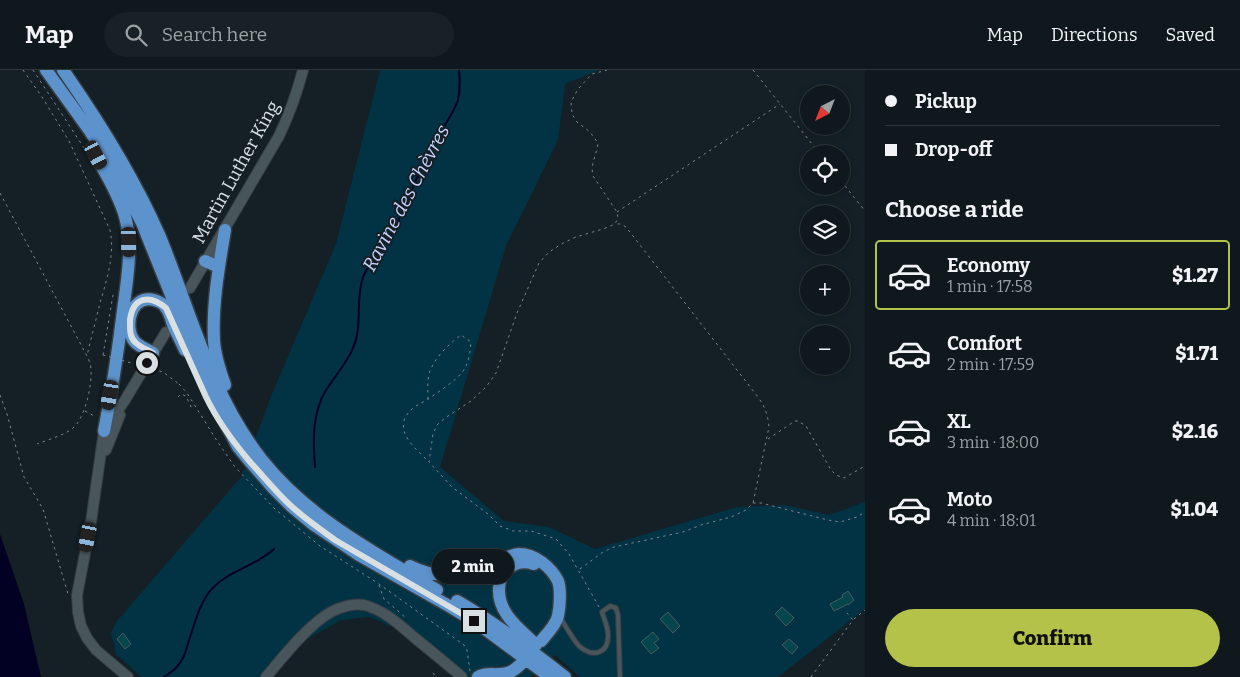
<!DOCTYPE html>
<html lang="en">
<head>
<meta charset="utf-8">
<style>
	body { margin:0; font-family:Bitter,serif; background:#182125; color:#f1f3f6; height:100vh; display:flex; flex-direction:column; font-size:19px; white-space:nowrap }
	* { box-sizing:border-box; margin:0 }
	p { font-size:16px; color:#9ba0a3 }
	.icon { flex:none; width:28px; height:28px; fill:none; stroke:currentColor; stroke-width:2; stroke-linecap:round; stroke-linejoin:round }
	.map { position:relative; flex:1; overflow:hidden }
	.sheet { display:flex; flex-direction:column; background:#0f181c; width:375px }
	.sheet>* { flex:none }
	.guide { display:grid; align-content:center; height:110px; padding:0 20px; background:#0f181c }
	.needle { width:32px; rotate:222deg }
	.tools { position:absolute; left:800px; top:15px; display:grid; gap:10px }
	.tools a { display:grid; place-items:center; width:50px; height:50px; border-radius:50%; background:#0f181c; box-shadow:0 2px 8px #0003,0 0 0 1px #2f373b; font-size:25px }
	.end { position:absolute; width:22px; height:22px; margin:-11px; border:6px solid #d9e0e4; background:#111; box-shadow:0 0 0 2px #111 }
	.from { border-radius:50% }
	.bubble { position:absolute; height:35px; border-radius:18px; background:#0f181c; box-shadow:0 2px 8px #0003,0 0 0 1px #2f373b; font-size:16px; font-weight:800; line-height:35px; text-align:center }
	.car { position:absolute; width:15px; height:30px; margin:-15px -8px; border-radius:6px; box-shadow:0 0 4px 1px #0007; background:linear-gradient(#222 24%,#8ab4d8 0 40%,#222 0 76%,#8ab4d8 0 86%,#222 0) }
	.guide b { display:flex; align-items:center; gap:18px; height:48px; font-size:19px }
	.guide b+b { border-top:1px solid #2f373b }
	.guide i { width:12px; height:12px; background:#f1f3f6 }
	ul { padding:0; list-style:none }
	li { display:flex; align-items:center; gap:15px; height:70px; margin:0 10px 8px; padding:0 10px; border:2px solid transparent; border-radius:5px }
	li div { flex:1 }
	li b { display:block; font-size:19px }
	li em { font-style:normal; font-weight:800 }
	li.on { border-color:#b4c24a }
	li>.icon { width:45px; height:45px; stroke-width:1.5 }
	h2 { padding:0 20px; font-size:22px; line-height:60px }
	.cta { display:flex; gap:10px; margin-top:auto; padding:10px 20px }
	.cta a { flex:1; height:58px; border-radius:30px; background:#b4c24a; color:#111; font-size:20px; font-weight:800; line-height:58px; text-align:center }
	header { display:flex; align-items:center; gap:30px; box-sizing:border-box; height:70px; padding:0 25px; background:#0f181c; border-bottom:1px solid #2f373b }
	header strong { font-size:24px }
	nav { display:flex; gap:28px; margin-inline-start:auto; font-size:18px }
	.search { width:350px; height:45px; background:#182125; display:flex; align-items:center; gap:12px; box-sizing:border-box; padding:0 18px; border-radius:28px; color:#9ba0a3; font-size:19px }
	main { display:flex; flex:1; min-height:0 }
	.map>svg:first-child { display:block }
	.green { fill:#013345 }
	.water { fill:#030123 }
	.lines { fill:none; stroke-linecap:round; stroke-linejoin:round }
	.stream { stroke:#030123; stroke-width:2 }
	.building { fill:#05454c; stroke:#4c5b5d }
	.service-casing { stroke:#363d41; stroke-width:6 }
	.tertiary-casing { stroke:#363d41; stroke-width:12 }
	.trunk-casing { stroke:#363d41; stroke-width:15 }
	.path { stroke:#7d868b; stroke-width:1; stroke-dasharray:2.5 4; stroke-linecap:butt }
	.service { stroke:#48565c; stroke-width:4 }
	.tertiary { stroke:#48565c; stroke-width:10 }
	.trunk { stroke:#5d93cd; stroke-width:12 }
	.path-bridge { stroke:#7d868b; stroke-width:1; stroke-dasharray:2.5 4; stroke-linecap:butt }
	.route { stroke:#d9e0e4; stroke-width:6 }
	.labels { text-anchor:middle; dominant-baseline:central; stroke-width:4; stroke-linejoin:round; paint-order:stroke }
	.street-label { font-size:18px; fill:#d9e0e4; stroke:#142025 }
	.water-label { font-size:19px; font-style:italic; fill:#c8d3ff; stroke:#142025 }
</style>
</head>
<body>
<header>
<strong>Map</strong>
<div class="search"><svg class="icon" aria-label="search" viewBox="0 0 24 24"><circle cx="10" cy="10" r="6"/><path d="M15 15l6 6"/></svg>Search here</div>
<nav><a>Map</a><a>Directions</a><a>Saved</a></nav>
</header>
<main>
<div class="map">
<svg width="865" height="607" viewBox="0 0 865 607">
	<rect width="100%" height="100%" fill="#142025"/>
	<path class="green" d="M 380,0 L 600,0 L 565,14 L 558,70 L 506,176 L 440,397 L 504,451 L 549,457 L 595,479 L 737,437 L 785,435 L 829,445 L 865,432 L 865,539 L 778,607 L 580,607 L 555,585 L 530,607 L 453,607 L 399,560 L 370,547 L 341,550 L 309,568 L 260,607 L 141,607 L 116,584 L 111,563 L 117,551 L 241,407 L 272,324 L 336,174 Z"/>
	<path class="water" d="M 0,464 L 24,534 L 41,607 L 0,607 Z"/>
	<g class="lines">
		<path class="stream" d="M 315,397 C 313,370 312,343 326,320 C 335,306 347,293 353,278 C 363,256 355,230 363,207 C 370,191 382,177 392,162 C 407,137 416,106 430,80 C 438,63 452,48 458,30 C 460,20 460,10 459,0
			M 164,607 C 168,604 173,601 176,598 C 184,590 186,580 189,570 C 195,553 199,535 210,521 C 228,500 255,497 274,479"/>
	</g>
	<path class="building" d="M 848,521 L 854,530 L 848,535 L 848,534 L 834,541 L 830,534 L 843,527 L 842,525 Z
		M 782,537 L 794,548 L 786,556 L 775,544 Z
		M 668,542 L 680,556 L 673,563 L 660,549 Z
		M 653,562 L 659,569 L 654,573 L 659,578 L 651,584 L 641,572 Z
		M 123,563 L 131,574 L 125,579 L 117,569 Z
		M 789,569 L 798,577 L 792,584 L 782,575 Z"/>
	<g class="lines">
		<defs>
			<path id="service" d="M 561,549 C 567,558 572,568 579,576 C 593,588 609,584 608,564 C 608,557 604,549 602,542 L 610,536 L 616,538 L 618,545 L 620,607"/>
			<path id="tertiary" d="M 190,218 L 279,66 C 289,45 297,23 303,0
				M 106,380 L 120,345
				M 128,607 L 96,580 L 87,568 L 81,556 L 78,542 L 77,525 L 91,452 L 104,361 L 125,330 L 166,262
				M 266,607 C 283,587 308,555 331,542 C 340,537 354,533 364,535 C 384,540 400,555 415,568 C 431,581 447,594 462,607"/>
			<path id="trunk" d="M 46,0 L 90,61 L 118,106 L 142,153 L 213,329 L 238,377 L 247,388 L 274,419 L 291,436 L 314,455 L 359,485 L 449,536 L 474,551 L 550,607
				M 63,0 C 100,53 134,107 160,167 C 191,242 210,324 262,390 C 308,448 375,483 437,520
				M 95,85 C 106,103 117,122 124,143 C 134,174 127,209 123,241 C 118,281 112,321 104,361
				M 205,191 L 219,197
				M 153,283 C 148,280 141,277 136,273 C 123,261 129,224 154,230 C 158,231 164,234 166,238 C 169,242 171,248 172,252 C 176,262 181,271 185,280
				M 225,315 C 220,301 215,286 214,271 C 212,234 219,196 225,160
				M 534,494 C 525,491 516,492 509,498 C 502,504 499,511 499,519 C 498,544 520,559 536,575
				M 410,496 C 431,507 461,509 484,499 C 496,494 506,485 519,484 C 535,484 551,497 558,511 C 561,519 560,537 558,546 C 556,555 547,564 541,571
				M 457,531 C 495,553 530,579 565,607
				M 478,607 C 487,601 499,607 510,602 C 515,600 519,596 523,592"/>
		</defs>
		<use href="#service" class="service-casing"/>
		<use href="#tertiary" class="tertiary-casing"/>
		<use href="#trunk" class="trunk-casing"/>
		<path class="path" d="M 23,0 L 42,27 L 69,71 L 110,160 C 115,184 107,209 100,233 C 96,250 91,268 87,286
			M 33,0 L 86,81
			M 753,0 L 820,84
			M 841,111 L 865,141
			M 0,123 L 87,286 C 89,290 91,295 91,300 C 92,316 85,348 73,358 C 65,365 47,370 37,374
			M 617,142 L 780,34
			M 103,285 L 113,225 L 115,224
			M 179,314 L 187,323 L 219,374 L 235,397 L 275,439 L 320,476 L 379,514 L 464,575 L 467,580 L 470,601
			M 0,325 L 7,344 L 24,407 L 43,439 L 68,524
			M 178,327 L 181,324 L 186,326 L 191,337 L 194,335
			M 428,329 C 428,321 427,308 430,301 C 436,286 449,274 461,265 L 471,272 C 470,282 469,293 463,301 C 456,311 438,322 427,330 C 419,334 411,338 406,346 C 403,350 403,356 404,361 C 408,373 419,382 428,391
			M 85,341 L 96,347
			M 768,369 L 795,351 L 798,351 L 806,356 L 831,400 L 836,405 L 844,408 L 865,396
			M 753,433 L 761,433 L 828,450 L 840,452 L 857,447 L 865,442
			M 580,499 L 603,482 L 614,477 L 683,462 L 701,455 L 731,447 L 746,440 L 753,433 L 769,357 C 768,345 765,337 758,327 L 626,157 L 621,154 L 615,154
			M 379,515 L 384,529 L 406,548
			M 599,537 L 569,484 L 556,469 L 531,461 L 513,461 L 500,456 L 488,444 L 452,417 L 429,392 L 433,364 L 437,355 L 445,348 L 471,331 L 486,317 L 496,303 L 517,243 L 539,193 L 549,182 L 563,173 L 576,167 L 603,159 L 615,154 L 618,148 L 617,142 L 593,106 C 590,94 597,84 598,73 L 590,62 L 577,52 L 572,44 L 571,32 L 578,19 L 592,4 L 607,0
			M 854,549 L 865,540
			M 433,603 L 436,607
			M 811,607 L 853,550 L 847,543"/>
		<use href="#service" class="service"/>
		<use href="#tertiary" class="tertiary"/>
		<use href="#trunk" class="trunk"/>
		<path class="path-bridge" d="M 103,285 L 163,302 L 179,314"/>
	</g>
	<g class="lines">
		<path class="route" d="M 147,293 L 153,283 C 148,280 140,277 136,273 C 129,267 130,258 130,250 C 133,227 149,224 166,238 L 206,327 C 218,352 233,372 251,393 C 264,407 276,422 290,435 C 304,448 320,459 335,470 L 474,551"/>
	</g>
	<g class="labels">
		<g class="street-label">
			<text transform="translate(236 102) rotate(-61)">Martin Luther King</text>
		</g>
		<g class="water-label">
			<text transform="translate(406 128) rotate(-62)">Ravine des Chèvres</text>
		</g>
	</g>
</svg>
<div class="tools">
<a><svg class="needle" viewBox="-14 -14 28 28"><path d="M0-13l5 13h-10z" fill="#e53935"/><path d="M0 13l5-13h-10z" fill="#9ba0a3"/></svg></a>
<a><svg class="icon" aria-label="locate" viewBox="0 0 24 24"><circle cx="12" cy="12" r="6"/><path d="M12 2v4M12 18v4M2 12h4M18 12h4"/></svg></a>
<a><svg class="icon" aria-label="layers" viewBox="0 0 24 24"><path d="M12 4l9 5-9 5-9-5zM3 14l9 5 9-5"/></svg></a>
<a>+</a>
<a>−</a>
</div>
<i class="end from" style="left:147px;top:293px"></i>
<i class="end" style="left:474px;top:551px"></i>
<div class="bubble" style="left:432px;top:479px;width:82px">2 min</div>
<i class="car" style="left:96px;top:85px;rotate:152deg"></i>
<i class="car" style="left:129px;top:172px;rotate:179deg"></i>
<i class="car" style="left:110px;top:325px;rotate:190deg"></i>
<i class="car" style="left:88px;top:467px;rotate:191deg"></i>
</div>
<section class="sheet">
<div class="guide">
<b><i class="from"></i>Pickup</b>
<b><i></i>Drop-off</b>
</div>
<h2>Choose a ride</h2>
<ul>
<li class="on"><svg class="icon" aria-label="car" viewBox="0 0 24 24"><path d="M5 17H2v-5l4-1 3-4h7l3 4 3 1v5h-3M9 17h6M6 11h13"/><circle cx="7" cy="17" r="2"/><circle cx="17" cy="17" r="2"/></svg><div><b>Economy</b><p>1 min · 17:58</p></div><em>$1.27</em></li>
<li><svg class="icon" aria-label="car" viewBox="0 0 24 24"><path d="M5 17H2v-5l4-1 3-4h7l3 4 3 1v5h-3M9 17h6M6 11h13"/><circle cx="7" cy="17" r="2"/><circle cx="17" cy="17" r="2"/></svg><div><b>Comfort</b><p>2 min · 17:59</p></div><em>$1.71</em></li>
<li><svg class="icon" aria-label="car" viewBox="0 0 24 24"><path d="M5 17H2v-5l4-1 3-4h7l3 4 3 1v5h-3M9 17h6M6 11h13"/><circle cx="7" cy="17" r="2"/><circle cx="17" cy="17" r="2"/></svg><div><b>XL</b><p>3 min · 18:00</p></div><em>$2.16</em></li>
<li><svg class="icon" aria-label="car" viewBox="0 0 24 24"><path d="M5 17H2v-5l4-1 3-4h7l3 4 3 1v5h-3M9 17h6M6 11h13"/><circle cx="7" cy="17" r="2"/><circle cx="17" cy="17" r="2"/></svg><div><b>Moto</b><p>4 min · 18:01</p></div><em>$1.04</em></li>
</ul>
<div class="cta"><a>Confirm</a></div>
</section>
</main>
</body>
</html>
